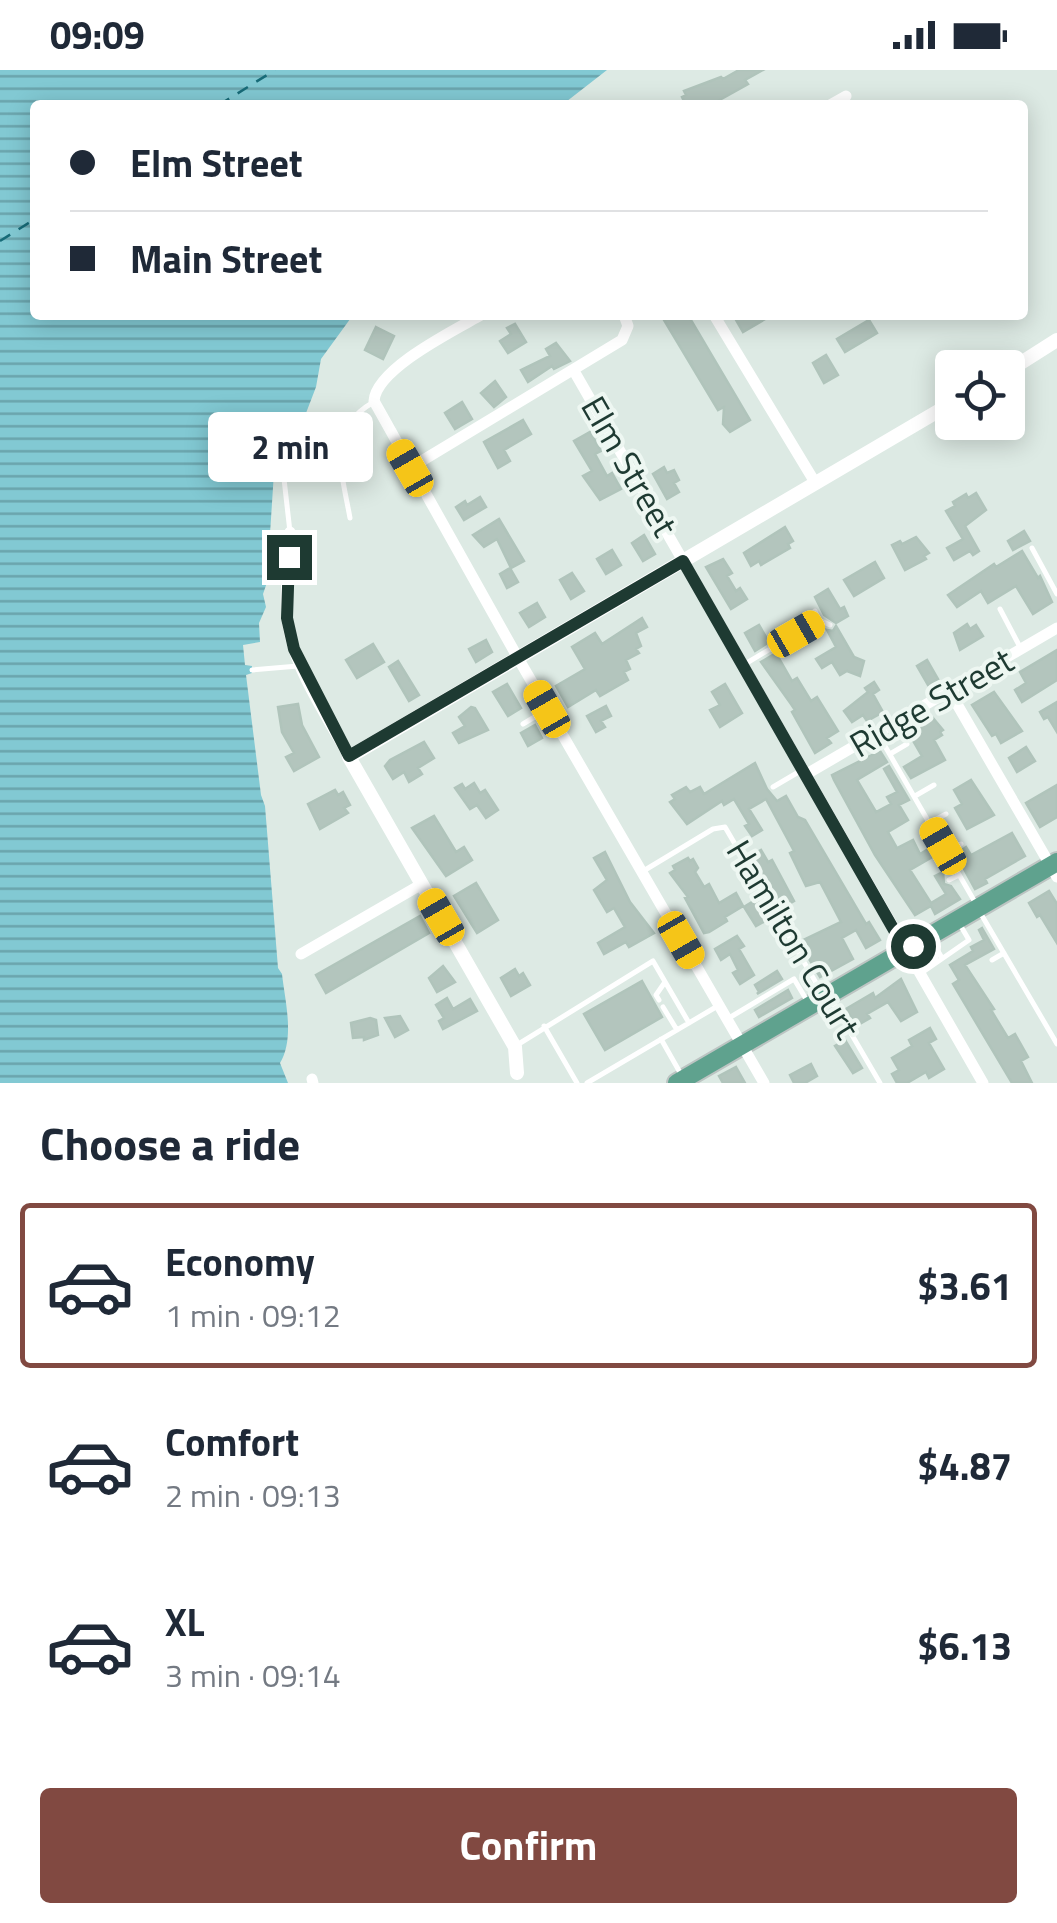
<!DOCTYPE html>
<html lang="en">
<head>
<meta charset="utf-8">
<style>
	body { margin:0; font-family:"Titillium Web",sans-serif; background:#f6f6f7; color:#1f2937; height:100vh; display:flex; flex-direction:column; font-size:38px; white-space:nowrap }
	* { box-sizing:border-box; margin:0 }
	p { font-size:32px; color:#747a83 }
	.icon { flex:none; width:55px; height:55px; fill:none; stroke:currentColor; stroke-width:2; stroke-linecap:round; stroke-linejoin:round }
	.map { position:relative; height:1013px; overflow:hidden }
	.sheet { display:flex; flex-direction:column; background:#fff; flex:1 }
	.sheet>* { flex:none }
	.banner { position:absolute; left:30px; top:30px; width:998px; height:220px; border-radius:10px; box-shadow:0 5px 25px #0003; display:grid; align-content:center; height:220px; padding:0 40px; background:#fff }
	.buttons { position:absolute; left:935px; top:280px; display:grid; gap:20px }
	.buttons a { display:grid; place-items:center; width:90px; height:90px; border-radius:10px; background:#fff; box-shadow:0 5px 25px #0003; font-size:50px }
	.end { position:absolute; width:45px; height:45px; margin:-22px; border:12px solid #1e3a32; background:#fff; box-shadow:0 0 0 5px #fff }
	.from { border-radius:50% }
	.bubble { position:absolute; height:70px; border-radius:10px; background:#fff; box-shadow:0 5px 25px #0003; font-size:32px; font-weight:700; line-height:70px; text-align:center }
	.car { position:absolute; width:30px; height:60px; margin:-30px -15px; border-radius:12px; box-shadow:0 0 8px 2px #0007; background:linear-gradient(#f5c518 24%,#345 0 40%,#f5c518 0 76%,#345 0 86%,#f5c518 0) }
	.banner b { display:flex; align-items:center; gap:35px; height:95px; font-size:38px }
	.banner b+b { border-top:2px solid #e0e1e3 }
	.banner i { width:25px; height:25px; background:#1f2937 }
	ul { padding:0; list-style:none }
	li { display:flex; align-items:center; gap:30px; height:165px; margin:0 20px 15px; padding:0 20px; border:5px solid transparent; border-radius:10px }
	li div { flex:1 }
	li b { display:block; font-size:38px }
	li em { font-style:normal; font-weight:700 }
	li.selected { border-color:#814941 }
	li>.icon { width:90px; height:90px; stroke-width:1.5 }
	h2 { padding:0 40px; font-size:45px; line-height:120px }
	.cta { display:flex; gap:20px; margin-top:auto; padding:20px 40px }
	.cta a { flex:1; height:115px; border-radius:10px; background:#814941; color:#fff; font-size:40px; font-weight:700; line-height:115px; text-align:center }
	.status { display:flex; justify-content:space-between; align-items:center; height:70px; padding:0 50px; background:#fff; direction:ltr }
	.status svg { height:28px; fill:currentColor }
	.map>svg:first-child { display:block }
	.water { fill:url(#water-rules) }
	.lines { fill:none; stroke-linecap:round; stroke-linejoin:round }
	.ferry { stroke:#176b78; stroke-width:2.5; stroke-dasharray:12 10; stroke-linecap:butt }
	.building { fill:#b3c5bd; stroke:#b0c4bb; stroke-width:2.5 }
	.primary-casing { stroke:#bcc4c2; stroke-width:22 }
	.service { stroke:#fff; stroke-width:5 }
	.minor { stroke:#fff; stroke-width:11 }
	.tertiary { stroke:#fff; stroke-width:14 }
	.primary { stroke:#5fa28e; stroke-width:18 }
	.route { stroke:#1e3a32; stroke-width:12 }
	.labels { text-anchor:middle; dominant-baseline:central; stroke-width:8; stroke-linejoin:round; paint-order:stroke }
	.street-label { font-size:35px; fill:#1e3a32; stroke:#eef7f2 }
</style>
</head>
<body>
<div class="status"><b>09:09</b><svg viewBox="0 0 49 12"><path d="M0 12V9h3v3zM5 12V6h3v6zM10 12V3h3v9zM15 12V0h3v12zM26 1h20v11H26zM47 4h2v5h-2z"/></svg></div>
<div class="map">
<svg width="1057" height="1013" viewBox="0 0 1057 1013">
	<defs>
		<pattern id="water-rules" width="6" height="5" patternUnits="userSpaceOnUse" patternTransform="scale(2.5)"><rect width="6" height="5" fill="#82c9d3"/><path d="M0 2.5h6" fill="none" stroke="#6aa4ac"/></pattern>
	</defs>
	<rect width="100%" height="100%" fill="#ddeae4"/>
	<path class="water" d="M 0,0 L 607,0 L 562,35 L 35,35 L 35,245 L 353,245 L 321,289 L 316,317 L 293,377 L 294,387 L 283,400 L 274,402 L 270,464 L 266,474 L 272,498 L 263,524 L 266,537 L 259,553 L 260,572 L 243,575 L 245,595 L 252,596 L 252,603 L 246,605 L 261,725 L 265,736 L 278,898 L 282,904 C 285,931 295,968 280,993 L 288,1013 L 0,1013 Z"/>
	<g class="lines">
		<path class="ferry" d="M 219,35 L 275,0
			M 0,171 L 35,149"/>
	</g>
	<path class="building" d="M 739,0 L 763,0 L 745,10 L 748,14 L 716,32 L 717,35 L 686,35 L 682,27 L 686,25 L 684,21 L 721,7 L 723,9 Z
		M 661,245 L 688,245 L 750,350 L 730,362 L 723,354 L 724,337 L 718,340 Z
		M 744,245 L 772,245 L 743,262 L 736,250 Z
		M 869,250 L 877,263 L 845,282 L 837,269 Z
		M 515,254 L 526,272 L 508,283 L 500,271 L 511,264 L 507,258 Z
		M 376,257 L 394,266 L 383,289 L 365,280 Z
		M 556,273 L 570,291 L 554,299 L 552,296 L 528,312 L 521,300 L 550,286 L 546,279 Z
		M 826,285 L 838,305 L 824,313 L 813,293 Z
		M 495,311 L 506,327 L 494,337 L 481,323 Z
		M 462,332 L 472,349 L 455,359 L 445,343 Z
		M 523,350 L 531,364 L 504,380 L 510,391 L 498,398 L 484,372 Z
		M 590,362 L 601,381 L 595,384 L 607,406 L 612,403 L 621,419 L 600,430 L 583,406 L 592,401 L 574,371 Z
		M 664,397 L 667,403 L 674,400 L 679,410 L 674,413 L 679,422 L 667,429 L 653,404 Z
		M 976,423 L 986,440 L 965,456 L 979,481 L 973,485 L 970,481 L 954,490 L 947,478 L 963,469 L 946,441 L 955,436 L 953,432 L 966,424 L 968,428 Z
		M 480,427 L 486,437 L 464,450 L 456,437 L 465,431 L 467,435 Z
		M 499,449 L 524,491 L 511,498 L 497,469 L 484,477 L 473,465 Z
		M 785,457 L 793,471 L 788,474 L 790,478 L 761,495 L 759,491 L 751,496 L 744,483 Z
		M 1024,461 L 1030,471 L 1013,480 L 1008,471 Z
		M 644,465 L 655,484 L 643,491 L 632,473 Z
		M 916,467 L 929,483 L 924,486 L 926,489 L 905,500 L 892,475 L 900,471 L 902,474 Z
		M 612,480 L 621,495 L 606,504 L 597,489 Z
		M 1022,481 L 1038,508 L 1040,506 L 1052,532 L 1033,544 L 1016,516 L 988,533 L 981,521 L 957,537 L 948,525 L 994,494 L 996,497 Z
		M 723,489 L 732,503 L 727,506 L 736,521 L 740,518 L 747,529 L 731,539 L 706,497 Z
		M 875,492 L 884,508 L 854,526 L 844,510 Z
		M 510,498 L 518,512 L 507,518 L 500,504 Z
		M 572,503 L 584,521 L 571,529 L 560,510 Z
		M 828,519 L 840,539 L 844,537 L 848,546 L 836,553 L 824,545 L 815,527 Z
		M 537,533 L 545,547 L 529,557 L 520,543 Z
		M 642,548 L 647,557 L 636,563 L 641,576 L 636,579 L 639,583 L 626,590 L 630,599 L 624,602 L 628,610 L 600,626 L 596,620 L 568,637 L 556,616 L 585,599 L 572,577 L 595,563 L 602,574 Z
		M 967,554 L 970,559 L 976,555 L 983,566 L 960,580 L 954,563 Z
		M 759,555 L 769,572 L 755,581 L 745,563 Z
		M 836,556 L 854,587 L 864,591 L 860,606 L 847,601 L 840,605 L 832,592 L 822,598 L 816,589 L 836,577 L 827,560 L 833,561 Z
		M 486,570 L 492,582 L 476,592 L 469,579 Z
		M 373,574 L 384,592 L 357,608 L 346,590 Z
		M 1057,580 L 1057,610 L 1022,632 L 1015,620 L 1026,613 L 1020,602 Z
		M 776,583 L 792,611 L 797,608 L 811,631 L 817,627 L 838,661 L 827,668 L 831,673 L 815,683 L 792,642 L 795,640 L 791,634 L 761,592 Z
		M 927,590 L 938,609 L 928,615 L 917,596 Z
		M 398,591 L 419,625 L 409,631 L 389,597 Z
		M 874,612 L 879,620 L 873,624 L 883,642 L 867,651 L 863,645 L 852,652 L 844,641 L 868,622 L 865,618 Z
		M 507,614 L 521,638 L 508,646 L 493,622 Z
		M 725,614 L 742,643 L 720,657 L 710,640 L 720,635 L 712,622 Z
		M 994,622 L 1022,661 L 1001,673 L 996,664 L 992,666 L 972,635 Z
		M 1057,632 L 1057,662 L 1048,647 L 1044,649 L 1040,642 Z
		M 298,634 L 302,655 L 319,687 L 294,701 L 286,687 L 294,683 L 282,662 L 278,637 Z
		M 606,636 L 611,646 L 601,651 L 605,657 L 596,662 L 587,646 Z
		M 471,637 L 475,638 L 488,660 L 459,673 L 453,663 L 465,656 L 459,647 Z
		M 933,648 L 943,660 L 940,662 L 942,665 L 934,670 L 945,690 L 911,708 L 904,697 L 922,686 L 908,662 Z
		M 535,655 L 542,668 L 528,676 L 521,663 Z
		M 424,672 L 434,688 L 418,698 L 422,704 L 409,712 L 404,702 L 393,709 L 385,696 L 390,690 Z
		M 1026,677 L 1035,691 L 1017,702 L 1009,688 Z
		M 880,681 L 887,692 L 857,710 L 876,742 L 891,734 L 887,727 L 897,722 L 884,699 L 889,696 L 909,730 L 899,735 L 908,750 L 888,762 L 897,778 L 913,770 L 920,784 L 930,778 L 934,786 L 910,800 L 931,833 L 946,824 L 935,806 L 943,802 L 944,814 L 951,816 L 960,829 L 935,844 L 931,836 L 915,845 L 875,785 L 834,710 L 832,705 Z
		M 755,693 L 767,719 L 777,731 L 786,726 L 798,747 L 805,750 L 866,854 L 869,852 L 880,870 L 866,878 L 856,860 L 842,868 L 853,889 L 820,907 L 799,872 L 841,852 L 820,812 L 806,816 L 790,783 L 794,781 L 766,729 L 749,739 L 762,760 L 752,766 L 745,756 L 749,754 L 734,729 L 724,735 L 722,731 L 687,754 L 670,732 L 675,729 L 672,725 L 686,717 L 690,722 L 700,717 L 704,724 Z
		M 971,710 L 994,745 L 967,759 L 955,738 L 962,734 L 954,720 Z
		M 474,713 L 480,723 L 485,720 L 498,740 L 486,748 L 477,735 L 470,739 L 455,718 L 462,714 L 465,719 Z
		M 1057,715 L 1057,747 L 1040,757 L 1026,733 Z
		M 335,720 L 338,725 L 343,722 L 350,735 L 344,738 L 348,743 L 320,759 L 308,734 Z
		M 434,746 L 456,782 L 464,777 L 472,790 L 446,806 L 412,758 Z
		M 1012,763 L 1025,786 L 985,809 L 987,813 L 975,819 L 963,797 L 967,795 L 959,782 L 966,777 L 971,785 Z
		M 761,780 L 768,792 L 772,790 L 794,831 L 782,838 L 750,786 Z
		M 605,782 L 630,832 L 654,863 L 629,877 L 626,872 L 604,884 L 598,873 L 625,857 L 614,838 L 607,842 L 594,820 L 607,810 L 594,788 Z
		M 688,788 L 690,791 L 693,789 L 698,798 L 695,802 L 704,817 L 709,814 L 719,833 L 736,823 L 743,836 L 725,847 L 727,851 L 709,862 L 704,863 L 685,828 L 688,827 L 670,803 L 675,800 L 673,796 Z
		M 476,813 L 498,850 L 477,863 L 454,826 Z
		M 1049,821 L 1057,834 L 1057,873 L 1040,845 L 1037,847 L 1029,833 Z
		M 757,829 L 769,849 L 756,856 L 744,837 Z
		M 420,846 L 429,863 L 326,923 L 316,905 Z
		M 982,858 L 994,879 L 965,895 L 994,939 L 991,940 L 1008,968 L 1015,964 L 1028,987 L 1021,991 L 1032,1013 L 1012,1013 L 953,914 L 959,910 L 950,895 L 973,881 L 971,877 L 984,870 L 979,860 Z
		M 737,866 L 744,876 L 739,879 L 754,905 L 740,914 L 733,903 L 738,900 L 730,884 L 721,890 L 715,879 Z
		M 443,896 L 455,912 L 437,922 L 429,908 Z
		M 515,899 L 519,906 L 523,903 L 530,915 L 511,926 L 501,908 Z
		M 777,901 L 782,909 L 757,924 L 759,922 L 755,915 Z
		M 901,909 L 917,942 L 901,951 L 888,932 L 867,944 L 870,948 L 856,956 L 846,939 L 873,923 L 875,928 Z
		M 642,911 L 662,947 L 605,980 L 584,944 Z
		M 788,920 L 792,928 L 759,947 L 755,940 Z
		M 447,928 L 453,939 L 470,929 L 477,941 L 443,959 L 439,951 L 444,948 L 436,935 Z
		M 400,946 L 408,960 L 395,967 L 385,948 Z
		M 370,948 L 376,950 L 378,965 L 364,970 L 364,967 L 353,968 L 351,953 Z
		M 930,958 L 936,969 L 929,973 L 944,999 L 929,1008 L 926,1002 L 907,1013 L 897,1013 L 892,1004 L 899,1000 L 892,988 L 912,976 L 909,970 Z
		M 845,970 L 862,998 L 853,1003 L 835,976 Z
		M 811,994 L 817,1006 L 805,1013 L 794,1013 L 790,1005 Z
		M 736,997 L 745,1013 L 723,1013 L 719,1006 Z"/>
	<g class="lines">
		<defs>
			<path id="primary" d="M 677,1013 L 1057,792"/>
		</defs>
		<use href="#primary" class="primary-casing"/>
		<path class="service" d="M 283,400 L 290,462
			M 350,448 C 342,403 326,360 372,333
			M 1032,478 L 1057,524
			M 1000,539 L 1020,577
			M 815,541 L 819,550 L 830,555
			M 745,594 L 819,550
			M 252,600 L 298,596
			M 523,654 L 546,640
			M 878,664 L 976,834
			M 890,684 L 907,674
			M 773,717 L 802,700
			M 915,726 L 934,715
			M 931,752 L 946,744
			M 946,782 L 961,774
			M 645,800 L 713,759 L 725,757 L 822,923
			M 949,810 L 959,805
			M 981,844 L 1057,974
			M 931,869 L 942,888
			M 992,890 L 1004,883
			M 920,904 L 969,870 L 959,853
			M 659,930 L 656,925 L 665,912
			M 829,931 L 835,936 L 880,1013
			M 663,937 L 677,960
			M 729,948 L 794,909 L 809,934
			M 544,956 L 577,1013
			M 661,969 L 682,1006
			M 517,975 L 653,891 L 689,953
			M 587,1013 L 716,937"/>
		<path class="minor" d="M 830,35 L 846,26
			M 481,245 C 453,261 376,299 374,331 L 518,588 L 764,1013
			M 714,245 L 816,414
			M 574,301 L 983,1013
			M 410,398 L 622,270 L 628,256 L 624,245
			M 290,462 C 289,496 282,532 290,565 C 299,607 329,649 349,687
			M 950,622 L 1057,807
			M 805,705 L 1057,558
			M 301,884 L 422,814
			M 312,1009 L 313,1013"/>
		<path class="tertiary" d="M 1008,301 L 1057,270
			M 517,1003 L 515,977 L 349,687 L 952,333"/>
		<use href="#primary" class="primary"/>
	</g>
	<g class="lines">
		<path class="route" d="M 289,487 L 287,548 L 294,579 L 349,686 L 683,491 L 898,867 L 906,880 L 913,876"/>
	</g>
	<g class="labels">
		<g class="street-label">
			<text transform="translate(630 396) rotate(60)">Elm Street</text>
			<text transform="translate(931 632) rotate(-30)">Ridge Street</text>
			<text transform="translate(794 869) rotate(59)">Hamilton Court</text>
		</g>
	</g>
</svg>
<div class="buttons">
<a><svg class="icon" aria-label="locate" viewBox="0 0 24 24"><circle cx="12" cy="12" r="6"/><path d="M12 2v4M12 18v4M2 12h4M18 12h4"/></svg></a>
</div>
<i class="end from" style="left:913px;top:876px"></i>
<i class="end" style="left:289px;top:487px"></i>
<div class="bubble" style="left:208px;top:342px;width:165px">2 min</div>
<i class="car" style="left:410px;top:398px;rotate:330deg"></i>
<i class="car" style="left:796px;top:564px;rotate:60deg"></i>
<i class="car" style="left:547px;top:639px;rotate:330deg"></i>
<i class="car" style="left:943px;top:776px;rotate:330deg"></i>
<i class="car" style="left:441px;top:847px;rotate:330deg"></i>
<i class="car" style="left:681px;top:870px;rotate:150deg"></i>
<div class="banner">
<b><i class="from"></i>Elm Street</b>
<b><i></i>Main Street</b>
</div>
</div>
<section class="sheet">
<h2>Choose a ride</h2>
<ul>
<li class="selected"><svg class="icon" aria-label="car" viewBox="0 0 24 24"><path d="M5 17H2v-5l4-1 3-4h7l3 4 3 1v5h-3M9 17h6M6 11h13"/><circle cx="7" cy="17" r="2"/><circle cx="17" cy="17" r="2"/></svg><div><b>Economy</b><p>1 min · 09:12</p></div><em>$3.61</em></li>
<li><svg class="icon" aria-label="car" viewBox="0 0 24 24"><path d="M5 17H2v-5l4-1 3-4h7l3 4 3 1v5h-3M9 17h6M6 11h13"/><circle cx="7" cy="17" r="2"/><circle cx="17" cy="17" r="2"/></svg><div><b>Comfort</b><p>2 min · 09:13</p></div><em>$4.87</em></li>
<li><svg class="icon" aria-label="car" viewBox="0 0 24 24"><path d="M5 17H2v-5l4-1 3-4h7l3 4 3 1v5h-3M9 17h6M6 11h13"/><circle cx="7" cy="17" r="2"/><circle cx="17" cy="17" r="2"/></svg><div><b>XL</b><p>3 min · 09:14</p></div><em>$6.13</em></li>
</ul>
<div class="cta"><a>Confirm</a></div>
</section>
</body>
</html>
